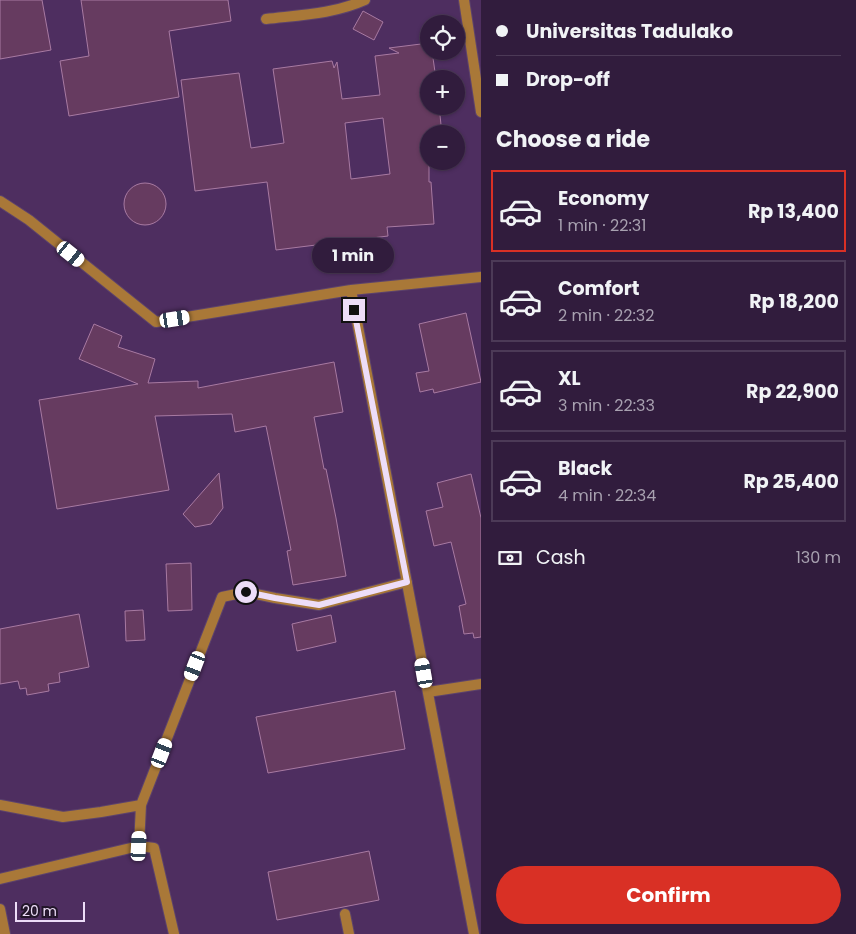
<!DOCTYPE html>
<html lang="en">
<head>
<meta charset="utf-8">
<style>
	body { margin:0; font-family:Poppins,sans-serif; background:#392544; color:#f1f3f6; height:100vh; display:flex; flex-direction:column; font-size:19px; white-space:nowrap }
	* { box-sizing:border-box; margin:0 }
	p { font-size:16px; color:#a8a1b0 }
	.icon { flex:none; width:28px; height:28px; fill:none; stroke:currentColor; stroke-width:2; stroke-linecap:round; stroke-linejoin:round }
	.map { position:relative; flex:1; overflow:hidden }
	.panel { display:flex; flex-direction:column; background:#311c3d; width:375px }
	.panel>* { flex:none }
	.guide { display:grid; align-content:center; height:110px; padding:0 15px; background:#311c3d }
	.tools { position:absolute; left:420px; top:15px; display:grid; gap:10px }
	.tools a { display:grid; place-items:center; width:45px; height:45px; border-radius:50%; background:#311c3d; box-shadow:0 1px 4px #0004,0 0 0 1px #4c3a57; font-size:25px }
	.scale { position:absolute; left:15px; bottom:12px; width:70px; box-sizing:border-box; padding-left:5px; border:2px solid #edddf8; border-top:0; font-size:14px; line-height:18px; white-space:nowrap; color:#edddf8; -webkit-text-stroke:4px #221629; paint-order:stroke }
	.end { position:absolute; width:22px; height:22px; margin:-11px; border:6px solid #edddf8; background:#111; box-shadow:0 0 0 2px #111 }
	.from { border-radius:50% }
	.bubble { position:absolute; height:35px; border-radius:18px; background:#311c3d; box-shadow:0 1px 4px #0004,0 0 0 1px #4c3a57; font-size:16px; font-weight:700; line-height:35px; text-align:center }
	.car { position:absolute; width:15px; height:30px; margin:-15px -8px; border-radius:6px; box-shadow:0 0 4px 1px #0007; background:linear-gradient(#fff 24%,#345 0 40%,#fff 0 76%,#345 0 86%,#fff 0) }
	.guide b { display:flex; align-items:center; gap:18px; height:48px; font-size:19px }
	.guide b+b { border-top:1px solid #4c3a57 }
	.guide i { width:12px; height:12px; background:#f1f3f6 }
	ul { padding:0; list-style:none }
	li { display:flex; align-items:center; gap:15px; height:82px; margin:0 10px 8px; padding:0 5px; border:2px solid #4c3a57; border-radius:0px }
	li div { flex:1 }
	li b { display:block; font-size:19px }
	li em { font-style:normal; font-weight:700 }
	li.active { border-color:#d93025 }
	li>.icon { width:45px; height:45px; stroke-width:1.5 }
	h2 { padding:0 15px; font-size:22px; line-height:60px }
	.pay { display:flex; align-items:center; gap:12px; height:55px; padding:0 15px; font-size:19px }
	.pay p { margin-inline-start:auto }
	.button { display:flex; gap:10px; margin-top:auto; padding:10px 15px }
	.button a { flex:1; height:58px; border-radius:30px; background:#d93025; color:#fff; font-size:20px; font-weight:700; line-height:58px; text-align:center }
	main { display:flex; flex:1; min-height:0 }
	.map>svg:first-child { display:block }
	.built { fill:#4e2e60; fill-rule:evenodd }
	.building { fill:#663b60; stroke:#a87aa2; fill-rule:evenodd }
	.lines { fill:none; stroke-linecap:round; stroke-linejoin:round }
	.service-casing { stroke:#5d436c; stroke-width:12 }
	.service { stroke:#a97838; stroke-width:10 }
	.route { stroke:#edddf8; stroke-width:6 }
</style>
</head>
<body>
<main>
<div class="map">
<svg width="481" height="934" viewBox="0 0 481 934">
	<rect width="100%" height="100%" fill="#412651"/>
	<path class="built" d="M 0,0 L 481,0 L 481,934 L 0,934 ZM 429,24 L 456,24 L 456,51 L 429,51 ZM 429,79 L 456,79 L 456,106 L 429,106 ZM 429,134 L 456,134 L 456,161 L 429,161 Z"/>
	<path class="building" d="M 0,0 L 42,0 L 51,50 L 0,59 Z
		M 81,0 L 228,0 L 231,21 L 169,31 L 179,97 L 69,116 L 60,61 L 89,56 Z
		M 363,11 L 383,22 L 374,40 L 353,29 Z
		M 429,43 L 429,51 L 432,51 L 436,79 L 429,79 L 429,106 L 439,106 L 442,134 L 429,134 L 429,182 L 431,182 L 434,224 L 387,227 L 388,236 L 276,250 L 267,182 L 195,191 L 181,80 L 239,73 L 251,148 L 284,143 L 273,69 L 332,61 L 334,68 L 337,62 L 342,99 L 380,95 L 375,56 L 399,53 L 389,48 ZM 383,118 L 390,174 L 351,179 L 345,123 Z
		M124 204a21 21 0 1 1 42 0a21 21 0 1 1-42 0Z
		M 466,313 L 481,382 L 434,393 L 433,389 L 420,392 L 416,373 L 429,371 L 419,324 Z
		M 94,324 L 122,336 L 118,347 L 155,359 L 148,383 L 198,381 L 198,388 L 334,362 L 343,412 L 314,417 L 324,469 L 326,469 L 336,518 L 346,576 L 293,585 L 287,551 L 291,550 L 266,426 L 235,432 L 232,414 L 155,416 L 169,490 L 57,509 L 39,400 L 138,384 L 79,359 Z
		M 219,473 L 223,508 L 211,524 L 195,527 L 183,514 Z
		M 471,474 L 481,518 L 481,637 L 474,638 L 473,633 L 464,634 L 459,606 L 466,604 L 451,542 L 434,546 L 426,511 L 443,507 L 437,483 Z
		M 191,563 L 192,610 L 168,611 L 166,564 Z
		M 143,610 L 145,640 L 126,641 L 125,611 Z
		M 79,614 L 89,667 L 59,673 L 60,682 L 48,684 L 49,691 L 27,695 L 26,688 L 20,689 L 18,681 L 0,684 L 0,629 Z
		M 331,615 L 336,642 L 297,651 L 292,624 Z
		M 395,691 L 405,749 L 268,773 L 256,717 Z
		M 369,851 L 379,900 L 277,920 L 268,872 Z"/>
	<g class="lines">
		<defs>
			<path id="service" d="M 464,0 L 481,112
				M 266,19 C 300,15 334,14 365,0
				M 0,201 L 29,220 L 156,322 L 351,290 L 481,277
				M 351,290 L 474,934
				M 428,692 L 481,684
				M 0,805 L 63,817 L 101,812 L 141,805
				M 139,846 L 141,805 L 222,597 L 246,592 L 275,598 L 319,605 L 407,582
				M 0,879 L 139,846 L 154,848 L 174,934
				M 0,909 L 5,934
				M 345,914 L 349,934"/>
		</defs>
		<use href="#service" class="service-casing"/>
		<use href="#service" class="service"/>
	</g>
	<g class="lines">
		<path class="route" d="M 246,592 L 275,598 L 319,605 L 407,582 L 354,310"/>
	</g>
</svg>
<div class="tools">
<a><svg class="icon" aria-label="locate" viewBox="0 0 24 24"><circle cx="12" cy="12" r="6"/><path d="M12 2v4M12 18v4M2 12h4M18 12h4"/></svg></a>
<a>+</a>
<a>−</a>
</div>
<div class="scale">20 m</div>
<i class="end from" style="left:246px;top:592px"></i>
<i class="end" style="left:354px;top:310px"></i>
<div class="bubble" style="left:312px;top:238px;width:82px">1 min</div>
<i class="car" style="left:71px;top:254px;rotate:129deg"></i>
<i class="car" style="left:175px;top:319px;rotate:81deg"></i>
<i class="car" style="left:195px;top:666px;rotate:201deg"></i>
<i class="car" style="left:424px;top:673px;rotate:350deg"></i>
<i class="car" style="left:162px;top:753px;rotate:21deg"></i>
<i class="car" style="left:139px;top:846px;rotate:3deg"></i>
</div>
<section class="panel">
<div class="guide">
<b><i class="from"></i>Universitas Tadulako</b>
<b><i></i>Drop-off</b>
</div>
<h2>Choose a ride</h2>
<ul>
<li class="active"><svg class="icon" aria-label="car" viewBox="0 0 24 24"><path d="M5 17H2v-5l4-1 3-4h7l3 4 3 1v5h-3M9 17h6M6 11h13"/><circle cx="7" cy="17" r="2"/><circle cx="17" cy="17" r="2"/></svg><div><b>Economy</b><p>1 min · 22:31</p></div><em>Rp 13,400</em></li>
<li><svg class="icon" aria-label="car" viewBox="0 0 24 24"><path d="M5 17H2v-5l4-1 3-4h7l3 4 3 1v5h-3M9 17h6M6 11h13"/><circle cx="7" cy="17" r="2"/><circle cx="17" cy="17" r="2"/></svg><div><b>Comfort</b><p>2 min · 22:32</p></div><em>Rp 18,200</em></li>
<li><svg class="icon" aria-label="car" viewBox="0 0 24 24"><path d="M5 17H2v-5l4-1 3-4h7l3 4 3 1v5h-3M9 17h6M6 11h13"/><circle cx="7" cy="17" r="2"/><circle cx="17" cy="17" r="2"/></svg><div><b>XL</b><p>3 min · 22:33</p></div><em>Rp 22,900</em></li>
<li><svg class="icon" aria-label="car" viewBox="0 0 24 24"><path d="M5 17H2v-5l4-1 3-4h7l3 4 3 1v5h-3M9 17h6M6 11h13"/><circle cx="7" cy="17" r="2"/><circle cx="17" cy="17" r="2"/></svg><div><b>Black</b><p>4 min · 22:34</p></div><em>Rp 25,400</em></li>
</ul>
<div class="pay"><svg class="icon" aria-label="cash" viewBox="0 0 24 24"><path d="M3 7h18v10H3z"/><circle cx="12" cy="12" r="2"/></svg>Cash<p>130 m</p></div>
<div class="button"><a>Confirm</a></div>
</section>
</main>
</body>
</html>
